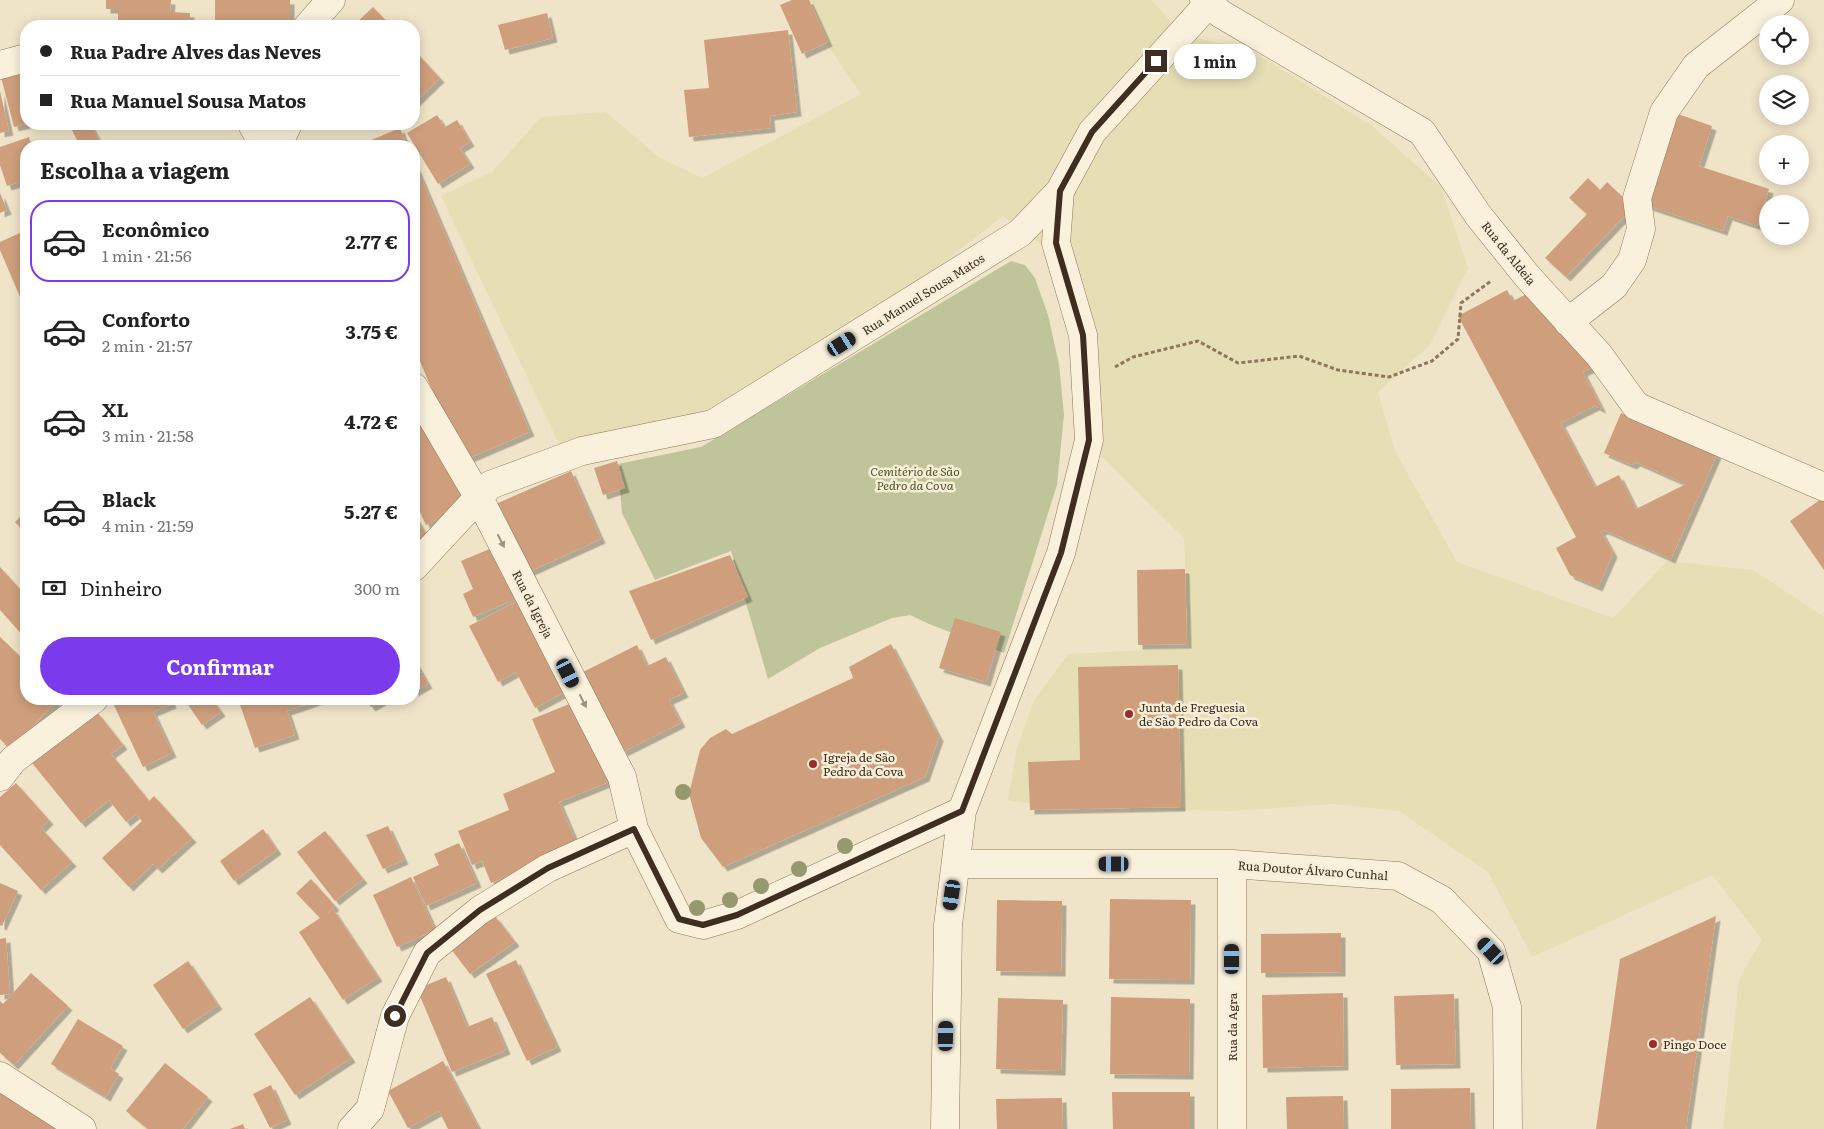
<!DOCTYPE html>
<html lang="pt">
<head>
<meta charset="utf-8">
<style>
	body { margin:0; font-family:Literata,serif; background:#f6f6f6; color:#222; height:100vh; display:flex; flex-direction:column; font-size:19px; white-space:nowrap }
	* { box-sizing:border-box; margin:0 }
	p { font-size:16px; color:#767676 }
	.icon { flex:none; width:28px; height:28px; fill:none; stroke:currentColor; stroke-width:2; stroke-linecap:round; stroke-linejoin:round }
	.map { position:relative; flex:1; overflow:hidden }
	.details { position:absolute; left:20px; top:140px; width:400px; height:565px; display:flex; flex-direction:column; background:#fff; border-radius:20px; box-shadow:0 2px 12px #0003 }
	.details>* { flex:none }
	.hud { position:absolute; left:20px; top:20px; width:400px; height:110px; border-radius:20px; box-shadow:0 2px 12px #0003; display:grid; align-content:center; height:110px; padding:0 20px; background:#fff }
	.tools { position:absolute; left:1759px; top:15px; display:grid; gap:10px }
	.tools a { display:grid; place-items:center; width:50px; height:50px; border-radius:50%; background:#fff; box-shadow:0 2px 12px #0003; font-size:25px }
	.end { position:absolute; width:22px; height:22px; margin:-11px; border:6px solid #3d2e20; background:#fff; box-shadow:0 0 0 2px #fff }
	.from { border-radius:50% }
	.bubble { position:absolute; height:35px; border-radius:18px; background:#fff; box-shadow:0 2px 12px #0003; font-size:16px; font-weight:700; line-height:35px; text-align:center }
	.car { position:absolute; width:15px; height:30px; margin:-15px -8px; border-radius:6px; box-shadow:0 0 4px 1px #0007; background:linear-gradient(#222 24%,#8ab4d8 0 40%,#222 0 76%,#8ab4d8 0 86%,#222 0) }
	.hud b { display:flex; align-items:center; gap:18px; height:48px; font-size:19px }
	.hud b+b { border-top:1px solid #e0e0e0 }
	.hud i { width:12px; height:12px; background:#222 }
	ul { padding:0; list-style:none }
	li { display:flex; align-items:center; gap:15px; height:82px; margin:0 10px 8px; padding:0 10px; border:2px solid transparent; border-radius:20px }
	li div { flex:1 }
	li b { display:block; font-size:19px }
	li em { font-style:normal; font-weight:700 }
	li.on { border-color:#7c3aed }
	li>.icon { width:45px; height:45px; stroke-width:1.5 }
	h2 { padding:0 20px; font-size:22px; line-height:60px }
	.pay { display:flex; align-items:center; gap:12px; height:55px; padding:0 20px; font-size:19px }
	.pay p { margin-inline-start:auto }
	.cta { display:flex; gap:10px; margin-top:auto; padding:10px 20px }
	.cta a { flex:1; height:58px; border-radius:30px; background:#7c3aed; color:#fff; font-size:20px; font-weight:700; line-height:58px; text-align:center }
	.map>svg:first-child { display:block }
	.farmland { fill:#e6deb5 }
	.cemetery { fill:#bfc49a }
	.building { fill:#cf9f7d; filter:url(#shadow) }
	.lines { fill:none; stroke-linecap:round; stroke-linejoin:round }
	.minor-casing { stroke:#8d765c; stroke-width:29 }
	.path { stroke:#8d765c; stroke-width:3; stroke-dasharray:4 2.5; stroke-linecap:butt }
	.minor { stroke:#faf1dc; stroke-width:28 }
	.tree { fill:#96986f }
	.oneway { fill:#9c907e }
	.route { stroke:#3d2e20; stroke-width:6 }
	.poi-dot { fill:#9e2a2b; stroke:#f7eed8; stroke-width:2 }
	.labels { text-anchor:middle; dominant-baseline:central; stroke-width:5; stroke-linejoin:round; paint-order:stroke }
	.street-label { font-size:12px; fill:#3d2e20; stroke:#f7eed8 }
	.park-label { font-size:12px; font-style:italic; fill:#4d5a26; stroke:#f7eed8 }
	.poi-label { font-size:12px; fill:#3d2e20; stroke:#f7eed8; text-anchor:start }
</style>
</head>
<body>
<div class="map">
<svg width="1824" height="1129" viewBox="0 0 1824 1129">
	<defs>
		<filter id="shadow"><feDropShadow dx="4.5" dy="4.5" stdDeviation="0" flood-color="#0004"/></filter>
	</defs>
	<rect width="100%" height="100%" fill="#f0e4c8"/>
	<path class="farmland" d="M 797,0 L 1152,0 L 1182,35 L 1251,50 L 1372,126 L 1441,187 L 1468,268 L 1430,345 L 1378,392 L 1395,451 L 1457,562 L 1613,618 L 1667,561 L 1753,570 L 1824,617 L 1824,1129 L 1723,1129 L 1739,979 L 1762,939 L 1712,875 L 1532,957 L 1488,872 L 1399,811 L 1333,804 L 1232,811 L 1052,807 L 1008,800 L 1017,748 L 1034,701 L 1068,654 L 1189,648 L 1184,538 L 1100,455 L 1097,344 L 1058,258 L 1003,216 L 914,285 L 676,437 L 562,450 L 441,196 L 492,172 L 541,117 L 606,112 L 660,158 L 702,178 L 861,94 Z"/>
	<path class="cemetery" d="M 1011,261 L 1025,265 L 1035,278 L 1048,315 L 1059,364 L 1064,415 L 1057,485 L 1004,653 L 929,624 L 910,615 L 892,618 L 820,648 L 768,679 L 731,551 L 655,580 L 622,513 L 618,464 L 701,447 Z"/>
	<path class="building" d="M 106,0 L 171,0 L 170,12 L 190,13 L 190,26 L 118,26 L 118,9 L 106,9 Z
		M 215,0 L 290,0 L 290,26 L 215,26 Z
		M 792,0 L 809,0 L 828,42 L 802,54 L 780,5 Z
		M 373,7 L 391,26 L 353,26 Z
		M 547,13 L 553,38 L 505,50 L 498,25 Z
		M 788,30 L 797,112 L 770,116 L 771,128 L 689,137 L 684,90 L 709,88 L 704,40 Z
		M 414,50 L 440,78 L 414,103 Z
		M 26,70 L 26,124 L 14,127 L 1,77 Z
		M 0,91 L 9,131 L 0,133 Z
		M 1672,112 L 1712,126 L 1699,166 L 1769,189 L 1757,226 L 1728,216 L 1723,231 L 1642,204 Z
		M 437,115 L 445,127 L 457,120 L 470,142 L 460,148 L 470,164 L 438,184 L 407,133 Z
		M 69,124 L 90,124 L 100,142 L 91,146 L 80,146 Z
		M 400,128 L 407,146 L 357,146 Z
		M 29,137 L 32,146 L 26,146 L 26,180 L 7,186 L 0,165 L 0,147 Z
		M 414,162 L 530,432 L 462,461 L 414,347 Z
		M 1588,178 L 1600,190 L 1607,182 L 1633,207 L 1566,277 L 1545,258 L 1587,214 L 1569,198 Z
		M 0,193 L 7,210 L 0,213 Z
		M 22,232 L 26,242 L 26,311 L 0,250 L 0,242 Z
		M 1550,282 L 1595,366 L 1583,372 L 1602,409 L 1595,406 L 1561,423 L 1595,487 L 1619,475 L 1636,509 L 1686,484 L 1636,462 L 1632,465 L 1604,453 L 1621,413 L 1717,454 L 1671,559 L 1604,530 L 1601,531 L 1613,553 L 1598,587 L 1570,575 L 1556,548 L 1576,537 L 1458,316 L 1507,290 L 1513,301 Z
		M 426,416 L 469,504 L 426,525 L 414,499 L 414,422 Z
		M 617,461 L 625,488 L 603,495 L 594,468 Z
		M 571,471 L 601,539 L 526,573 L 496,504 Z
		M 1824,497 L 1824,570 L 1790,521 Z
		M 26,511 L 26,533 L 15,522 Z
		M 414,515 L 431,543 L 414,553 Z
		M 499,545 L 521,597 L 473,617 L 463,594 L 473,589 L 461,561 Z
		M 730,555 L 748,597 L 651,640 L 629,591 Z
		M 0,567 L 26,596 L 26,639 L 0,610 Z
		M 1185,569 L 1187,644 L 1138,645 L 1137,570 Z
		M 527,596 L 574,687 L 535,708 L 516,672 L 498,682 L 469,626 Z
		M 955,618 L 1001,632 L 986,682 L 939,668 Z
		M 0,637 L 26,662 L 26,699 L 58,699 L 11,750 L 0,739 Z
		M 891,644 L 939,737 L 925,777 L 723,867 L 701,838 L 689,794 L 700,750 L 710,738 L 726,729 L 732,734 L 853,678 L 849,667 Z
		M 637,645 L 647,666 L 666,657 L 684,693 L 669,700 L 681,723 L 623,752 L 583,672 Z
		M 414,660 L 428,684 L 414,692 Z
		M 1178,665 L 1181,807 L 1030,810 L 1028,762 L 1080,760 L 1078,667 Z
		M 111,699 L 170,699 L 172,704 L 153,712 L 172,753 L 143,767 Z
		M 184,699 L 212,699 L 221,712 L 202,725 Z
		M 238,699 L 322,699 L 287,711 L 295,735 L 255,748 Z
		M 365,699 L 385,699 L 371,707 Z
		M 582,699 L 616,779 L 559,802 L 578,846 L 491,883 L 482,861 L 472,865 L 458,831 L 509,810 L 503,794 L 555,772 L 532,719 Z
		M 97,712 L 123,745 L 111,754 L 149,801 L 154,796 L 192,838 L 158,869 L 153,864 L 129,887 L 102,858 L 142,821 L 136,814 L 126,822 L 109,800 L 81,823 L 32,763 Z
		M 16,783 L 49,820 L 41,828 L 72,862 L 41,890 L 0,845 L 0,797 Z
		M 388,826 L 404,860 L 383,869 L 366,835 Z
		M 263,829 L 277,850 L 234,881 L 220,861 Z
		M 325,831 L 363,879 L 335,901 L 297,852 Z
		M 459,843 L 477,883 L 426,906 L 413,877 L 439,865 L 434,854 Z
		M 411,877 L 435,930 L 397,947 L 373,895 Z
		M 311,879 L 335,906 L 325,915 L 333,909 L 378,977 L 343,1000 L 299,932 L 320,918 L 296,893 Z
		M 0,883 L 18,891 L 2,926 L 0,925 Z
		M 1110,899 L 1191,900 L 1190,980 L 1109,979 Z
		M 997,900 L 1062,901 L 1061,972 L 996,971 Z
		M 495,916 L 515,942 L 470,974 L 451,949 Z
		M 1716,916 L 1686,1129 L 1596,1129 L 1620,959 Z
		M 1341,933 L 1341,972 L 1261,973 L 1261,934 Z
		M 6,938 L 10,994 L 0,995 L 0,939 Z
		M 516,960 L 557,1047 L 527,1061 L 486,974 Z
		M 188,961 L 218,1005 L 183,1029 L 153,985 Z
		M 31,973 L 68,1006 L 14,1065 L 0,1053 L 0,1001 L 3,1004 Z
		M 446,977 L 467,1027 L 492,1017 L 506,1050 L 452,1072 L 417,989 Z
		M 1343,993 L 1344,1066 L 1263,1068 L 1262,995 Z
		M 1454,994 L 1456,1064 L 1396,1065 L 1394,996 Z
		M 310,997 L 351,1058 L 295,1095 L 254,1034 Z
		M 1111,997 L 1190,999 L 1189,1075 L 1110,1074 Z
		M 998,998 L 1063,1000 L 1061,1071 L 996,1069 Z
		M 78,1019 L 123,1046 L 110,1068 L 119,1074 L 106,1097 L 51,1064 Z
		M 443,1061 L 479,1129 L 448,1129 L 439,1111 L 408,1128 L 388,1091 Z
		M 165,1063 L 208,1097 L 183,1129 L 148,1129 L 126,1111 Z
		M 0,1081 L 71,1129 L 0,1129 Z
		M 271,1085 L 287,1120 L 270,1128 L 253,1094 Z
		M 1470,1088 L 1471,1129 L 1391,1129 L 1391,1089 Z
		M 1112,1092 L 1190,1092 L 1190,1129 L 1113,1129 Z
		M 1343,1096 L 1344,1129 L 1287,1129 L 1286,1097 Z
		M 1062,1098 L 1063,1129 L 997,1129 L 996,1099 Z
		M 243,1124 L 245,1129 L 230,1129 Z"/>
	<g class="lines">
		<defs>
			<path id="minor" d="M 1204,0 L 1221,14 L 1422,132 L 1478,215 L 1527,276 L 1599,355 L 1636,406 L 1824,487
				M 308,26 L 331,0
				M 0,65 L 26,58
				M 252,124 L 264,146
				M 277,146 L 288,124
				M 1568,322 L 1614,286 L 1632,260 L 1641,229 L 1637,198 L 1664,112 L 1696,66 L 1780,0
				M 414,387 L 479,498 L 622,777 L 634,829 L 679,919 L 703,925 L 737,915 L 962,811
				M 414,567 L 490,485 L 582,451 L 713,424 L 1020,233 L 1060,191 L 1092,132 L 1212,0
				M 0,777 L 13,760 L 94,699
				M 956,864 L 1232,864 L 1398,876 L 1442,900 L 1491,951 L 1507,1007 L 1508,1129
				M 1232,864 L 1232,1129
				M 0,1076 L 82,1129
				M 352,1129 L 370,1109 L 395,1016 L 427,953 L 480,910 L 548,868 L 634,829
				M 945,1129 L 948,925 L 962,811 L 1061,553 L 1089,440 L 1083,335 L 1056,243 L 1060,191"/>
		</defs>
		<use href="#minor" class="minor-casing"/>
		<path class="path" d="M 1115,367 L 1133,357 L 1198,341 L 1238,363 L 1299,356 L 1338,370 L 1389,377 L 1432,361 L 1458,339 L 1461,303 L 1491,281"/>
		<use href="#minor" class="minor"/>
	</g>
	<g class="tree">
		<circle cx="683" cy="792" r="8"/>
		<circle cx="845" cy="846" r="8"/>
		<circle cx="799" cy="869" r="8"/>
		<circle cx="761" cy="886" r="8"/>
		<circle cx="730" cy="900" r="8"/>
		<circle cx="697" cy="908" r="8"/>
	</g>
	<defs><path id="oneway-solid" d="M-6-.8H1V-3.2L6.5 0L1 3.2V.8H-6Z" transform="scale(1.25)"/></defs>
	<g class="oneway">
		<use href="#oneway-solid" transform="translate(501 541) rotate(63)"/>
		<use href="#oneway-solid" transform="translate(583 701) rotate(63)"/>
	</g>
	<g class="lines">
		<path class="route" d="M 395,1016 L 427,953 L 480,910 L 548,868 L 634,829 L 679,919 L 703,925 L 737,915 L 962,811 L 1061,553 L 1089,440 L 1083,335 L 1056,243 L 1060,191 L 1092,132 L 1156,61"/>
	</g>
	<g class="poi-dot">
		<circle cx="1129" cy="714" r="5"/>
		<circle cx="813" cy="764" r="5"/>
		<circle cx="1653" cy="1044" r="5"/>
	</g>
	<g class="labels">
		<g class="street-label">
			<text transform="translate(1509 253) rotate(51)">Rua da Aldeia</text>
			<text transform="translate(923 294) rotate(-32)">Rua Manuel Sousa Matos</text>
			<text transform="translate(533 604) rotate(63)">Rua da Igreja</text>
			<text transform="translate(1313 870) rotate(4)">Rua Doutor Álvaro Cunhal</text>
			<text transform="translate(1232 1027) rotate(-90)">Rua da Agra</text>
		</g>
		<g class="park-label">
			<text x="915" y="471">Cemitério de São<tspan x="915" dy="14">Pedro da Cova</tspan></text>
		</g>
		<g class="poi-label">
			<text x="1139" y="707">Junta de Freguesia<tspan x="1139" dy="14">de São Pedro da Cova</tspan></text>
			<text x="823" y="757">Igreja de São<tspan x="823" dy="14">Pedro da Cova</tspan></text>
			<text x="1663" y="1044">Pingo Doce</text>
		</g>
	</g>
</svg>
<div class="tools">
<a><svg class="icon" aria-label="locate" viewBox="0 0 24 24"><circle cx="12" cy="12" r="6"/><path d="M12 2v4M12 18v4M2 12h4M18 12h4"/></svg></a>
<a><svg class="icon" aria-label="layers" viewBox="0 0 24 24"><path d="M12 4l9 5-9 5-9-5zM3 14l9 5 9-5"/></svg></a>
<a>+</a>
<a>−</a>
</div>
<i class="end from" style="left:395px;top:1016px"></i>
<i class="end" style="left:1156px;top:61px"></i>
<div class="bubble" style="left:1174px;top:44px;width:82px">1 min</div>
<i class="car" style="left:842px;top:344px;rotate:58deg"></i>
<i class="car" style="left:568px;top:673px;rotate:153deg"></i>
<i class="car" style="left:1114px;top:864px;rotate:270deg"></i>
<i class="car" style="left:952px;top:895px;rotate:188deg"></i>
<i class="car" style="left:1491px;top:951px;rotate:317deg"></i>
<i class="car" style="left:1232px;top:959px;rotate:0deg"></i>
<i class="car" style="left:946px;top:1036px;rotate:1deg"></i>
<div class="hud">
<b><i class="from"></i>Rua Padre Alves das Neves</b>
<b><i></i>Rua Manuel Sousa Matos</b>
</div>
<section class="details">
<h2>Escolha a viagem</h2>
<ul>
<li class="on"><svg class="icon" aria-label="car" viewBox="0 0 24 24"><path d="M5 17H2v-5l4-1 3-4h7l3 4 3 1v5h-3M9 17h6M6 11h13"/><circle cx="7" cy="17" r="2"/><circle cx="17" cy="17" r="2"/></svg><div><b>Econômico</b><p>1 min · 21:56</p></div><em>2.77 €</em></li>
<li><svg class="icon" aria-label="car" viewBox="0 0 24 24"><path d="M5 17H2v-5l4-1 3-4h7l3 4 3 1v5h-3M9 17h6M6 11h13"/><circle cx="7" cy="17" r="2"/><circle cx="17" cy="17" r="2"/></svg><div><b>Conforto</b><p>2 min · 21:57</p></div><em>3.75 €</em></li>
<li><svg class="icon" aria-label="car" viewBox="0 0 24 24"><path d="M5 17H2v-5l4-1 3-4h7l3 4 3 1v5h-3M9 17h6M6 11h13"/><circle cx="7" cy="17" r="2"/><circle cx="17" cy="17" r="2"/></svg><div><b>XL</b><p>3 min · 21:58</p></div><em>4.72 €</em></li>
<li><svg class="icon" aria-label="car" viewBox="0 0 24 24"><path d="M5 17H2v-5l4-1 3-4h7l3 4 3 1v5h-3M9 17h6M6 11h13"/><circle cx="7" cy="17" r="2"/><circle cx="17" cy="17" r="2"/></svg><div><b>Black</b><p>4 min · 21:59</p></div><em>5.27 €</em></li>
</ul>
<div class="pay"><svg class="icon" aria-label="cash" viewBox="0 0 24 24"><path d="M3 7h18v10H3z"/><circle cx="12" cy="12" r="2"/></svg>Dinheiro<p>300 m</p></div>
<div class="cta"><a>Confirmar</a></div>
</section>
</div>
</body>
</html>
